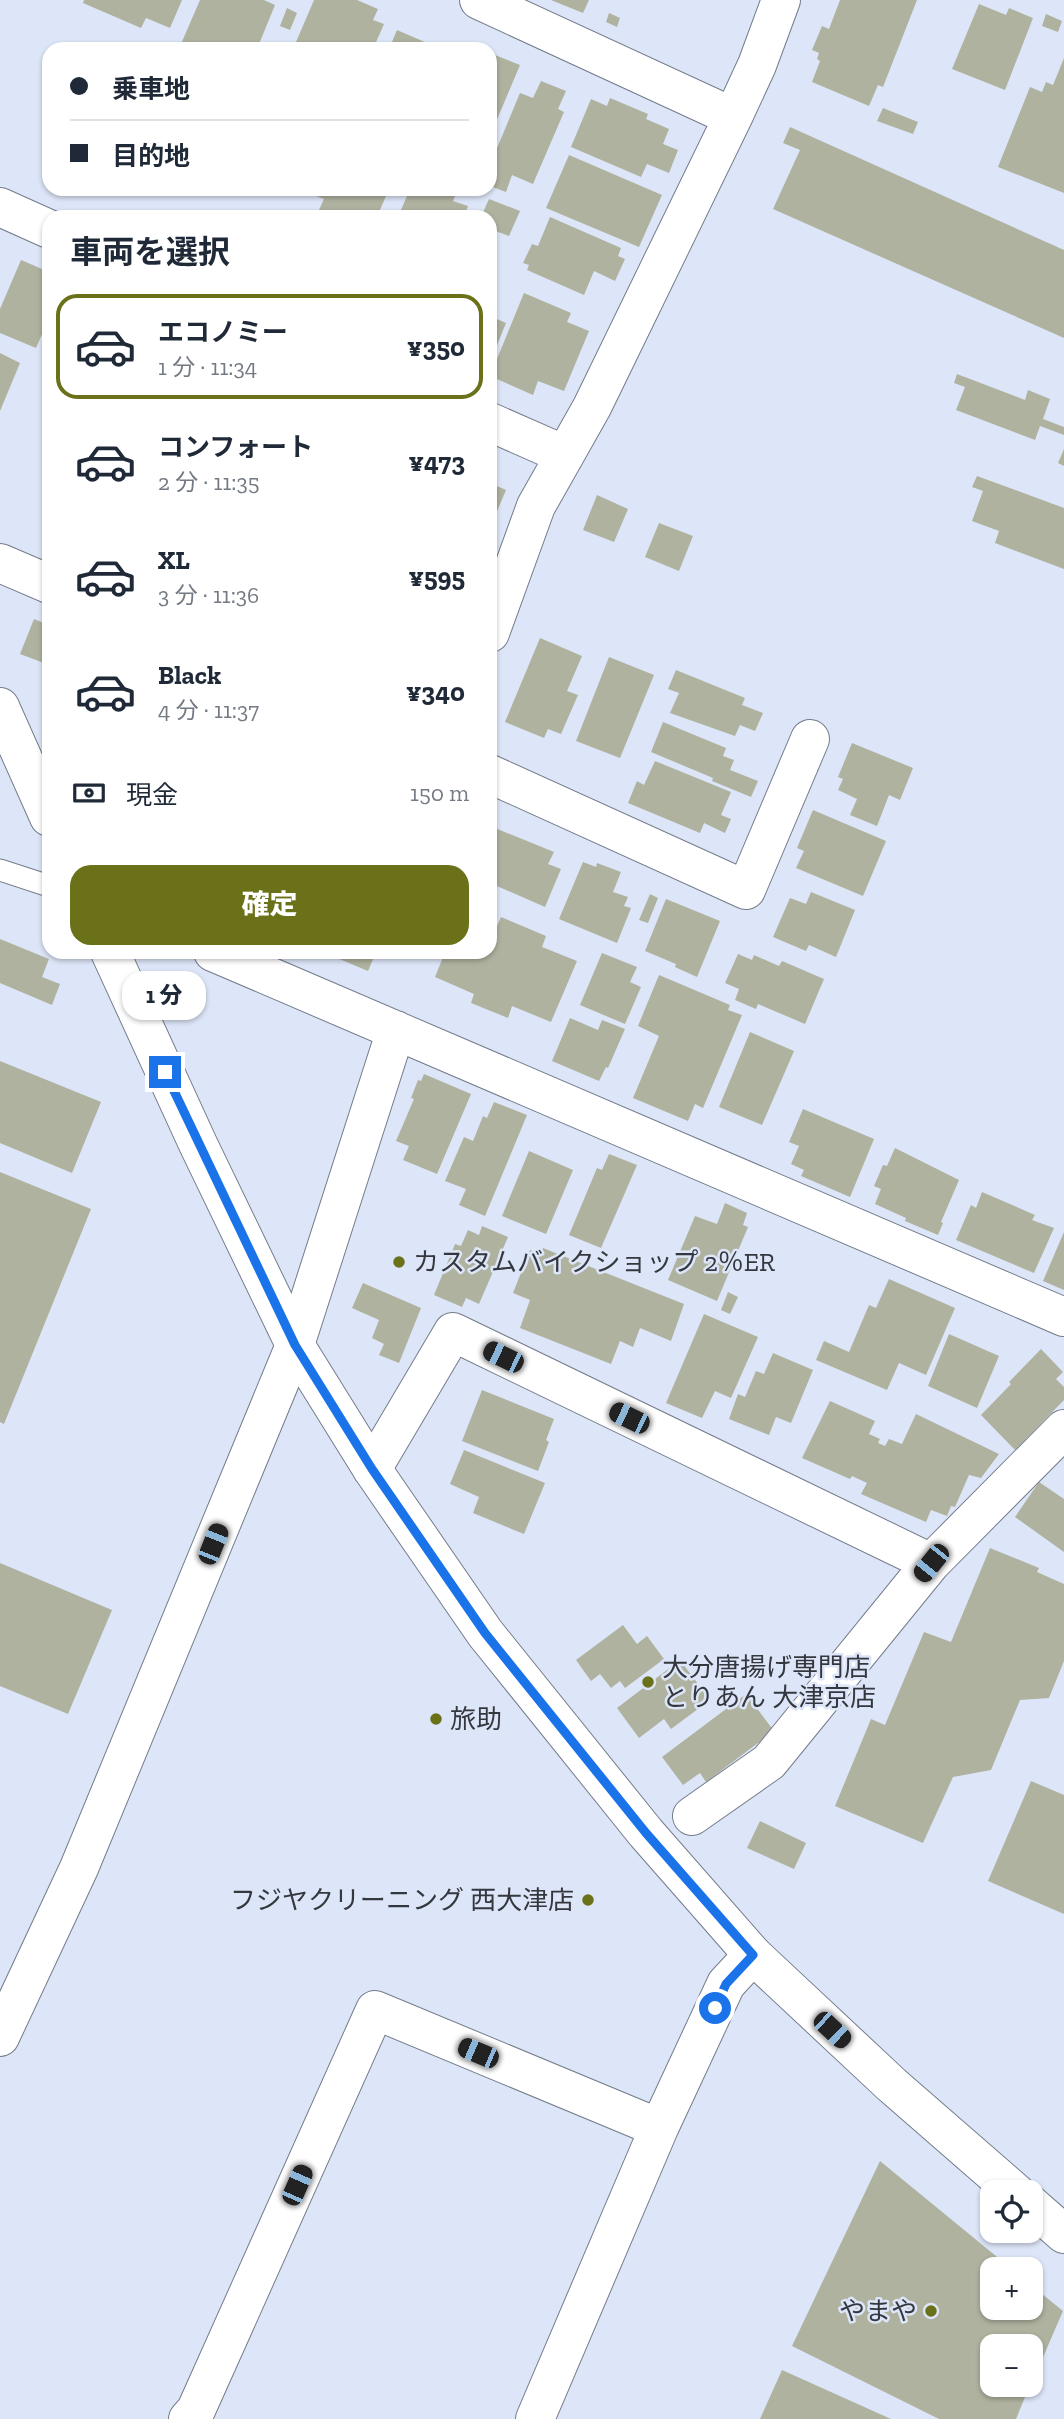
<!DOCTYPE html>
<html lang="ja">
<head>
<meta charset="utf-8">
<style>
	body { margin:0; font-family:"Zilla Slab","Noto Sans JP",serif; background:#f2f2f3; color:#1f2937; height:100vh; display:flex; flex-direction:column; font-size:26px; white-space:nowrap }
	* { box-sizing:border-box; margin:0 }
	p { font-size:23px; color:#747a83 }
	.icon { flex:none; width:38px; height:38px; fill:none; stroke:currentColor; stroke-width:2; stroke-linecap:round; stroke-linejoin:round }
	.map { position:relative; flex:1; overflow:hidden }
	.drawer { position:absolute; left:42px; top:210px; width:455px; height:749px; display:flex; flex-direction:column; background:#fff; border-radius:21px; box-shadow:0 2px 5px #0004 }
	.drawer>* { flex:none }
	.banner { position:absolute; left:42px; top:42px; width:455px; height:154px; border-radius:21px; box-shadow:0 2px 5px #0004; display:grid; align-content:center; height:154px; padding:0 28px; background:#fff }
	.fabs { position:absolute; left:980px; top:2180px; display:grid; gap:14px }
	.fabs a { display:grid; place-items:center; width:63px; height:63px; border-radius:14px; background:#fff; box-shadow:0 2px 5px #0004; font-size:35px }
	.end { position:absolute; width:32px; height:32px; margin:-16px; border:9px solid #1a73e8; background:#fff; box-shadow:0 0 0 4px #fff }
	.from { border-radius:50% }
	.bubble { position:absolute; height:49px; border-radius:21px; background:#fff; box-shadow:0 2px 5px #0004; font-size:23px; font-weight:800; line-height:49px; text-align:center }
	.car { position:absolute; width:21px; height:42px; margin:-21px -10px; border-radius:9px; box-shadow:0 0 5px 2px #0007; background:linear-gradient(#222 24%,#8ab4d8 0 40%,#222 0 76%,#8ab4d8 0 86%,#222 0) }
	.banner b { display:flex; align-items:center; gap:24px; height:66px; font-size:26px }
	.banner b+b { border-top:2px solid #e0e1e3 }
	.banner i { width:18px; height:18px; background:#1f2937 }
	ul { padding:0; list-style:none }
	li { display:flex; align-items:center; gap:21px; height:105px; margin:0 14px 10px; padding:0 14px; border:4px solid transparent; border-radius:21px }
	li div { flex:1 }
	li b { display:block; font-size:26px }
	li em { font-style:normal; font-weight:800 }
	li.selected { border-color:#6a7118 }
	li>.icon { width:63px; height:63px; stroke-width:1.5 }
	h2 { padding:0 28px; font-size:32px; line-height:84px }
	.pay { display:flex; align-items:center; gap:18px; height:77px; padding:0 28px; font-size:26px }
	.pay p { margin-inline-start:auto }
	.primary-button { display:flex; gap:14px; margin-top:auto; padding:14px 28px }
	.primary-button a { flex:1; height:80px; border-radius:21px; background:#6a7118; color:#fff; font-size:28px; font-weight:800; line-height:80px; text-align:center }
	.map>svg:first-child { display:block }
	.building { fill:#afb29f }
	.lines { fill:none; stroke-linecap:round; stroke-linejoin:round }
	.lane-casing { stroke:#747c8b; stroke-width:23 }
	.street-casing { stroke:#747c8b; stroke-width:40 }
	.secondary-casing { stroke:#747c8b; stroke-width:40 }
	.lane { stroke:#fff; stroke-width:21 }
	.street { stroke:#fff; stroke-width:38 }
	.secondary { stroke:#fff; stroke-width:38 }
	.route { stroke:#1a73e8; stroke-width:9 }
	.poi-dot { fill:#6a7118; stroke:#dde6f8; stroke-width:2.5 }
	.labels { text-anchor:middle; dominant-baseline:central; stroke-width:5; stroke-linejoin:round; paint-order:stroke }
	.poi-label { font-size:26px; fill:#34373e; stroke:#dde6f8; text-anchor:start }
</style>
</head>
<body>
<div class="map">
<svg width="1064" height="2419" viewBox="0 0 1064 2419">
	<rect width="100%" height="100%" fill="#dde6f8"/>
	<path class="building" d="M 84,0 L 182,0 L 170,28 L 146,18 L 141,28 L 83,3 Z
		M 200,0 L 264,0 L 275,5 L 257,49 L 192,49 L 181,44 Z
		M 314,0 L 357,0 L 378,9 L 373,20 L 384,24 L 373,49 L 293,49 Z
		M 551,0 L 589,0 L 583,13 Z
		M 840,0 L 917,0 L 883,87 L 878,85 L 869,106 L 812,82 L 820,61 L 817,59 L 819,53 L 812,50 L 822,26 L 829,29 Z
		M 979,4 L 1006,15 L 1009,8 L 1033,18 L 1005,90 L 952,69 Z
		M 287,8 L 297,13 L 290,30 L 280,26 Z
		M 609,13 L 620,18 L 617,27 L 606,22 Z
		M 1046,14 L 1062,21 L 1058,32 L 1042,26 Z
		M 397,30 L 441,49 L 389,49 Z
		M 490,53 L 520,65 L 490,136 Z
		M 1064,58 L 1064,193 L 998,167 L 1030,87 L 1042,92 L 1046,82 L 1053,85 Z
		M 541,81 L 566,91 L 558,109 L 564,112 L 533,184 L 512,175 L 506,192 L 490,186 L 490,165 L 520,93 L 533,98 Z
		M 610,98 L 648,114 L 646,119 L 669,129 L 663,144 L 678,150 L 669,173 L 647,164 L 641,177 L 571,147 L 591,99 L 607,106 Z
		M 883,108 L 918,122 L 913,134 L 877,121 Z
		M 790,127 L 1064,250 L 1064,338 L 773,209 L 800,150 L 783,143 Z
		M 569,155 L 662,195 L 639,247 L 546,208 Z
		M 298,189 L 389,189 L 377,217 L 336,217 L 319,210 L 324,199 Z
		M 410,189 L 458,189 L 453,201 L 468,206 L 464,217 L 398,217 Z
		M 489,199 L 520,211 L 509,236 L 490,229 L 490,217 L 481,217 Z
		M 550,217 L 621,248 L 618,256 L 625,259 L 615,281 L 594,271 L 584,295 L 527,270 L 529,265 L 523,263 L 532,244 L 538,246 Z
		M 21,260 L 49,272 L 49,318 L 36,348 L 0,333 L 0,309 Z
		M 524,293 L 571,313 L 567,322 L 589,331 L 564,391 L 538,381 L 533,395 L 490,376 Z
		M 490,316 L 506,323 L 493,355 L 490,354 Z
		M 0,353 L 20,363 L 0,411 Z
		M 957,374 L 1025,400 L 1028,390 L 1050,399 L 1043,419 L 1064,427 L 1064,435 L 1040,426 L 1035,440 L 956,410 L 965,387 L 954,383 Z
		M 1064,449 L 1064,466 L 1058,463 Z
		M 977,476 L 1064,508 L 1064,569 L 995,543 L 999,531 L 972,521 L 983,491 L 972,487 Z
		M 490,483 L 506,490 L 490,528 Z
		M 597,495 L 628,509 L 614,542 L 583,530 Z
		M 659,523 L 693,536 L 679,571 L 645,557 Z
		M 34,619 L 49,625 L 49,665 L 20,654 Z
		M 540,638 L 582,656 L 567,691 L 578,695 L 561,734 L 548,729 L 544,738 L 505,722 Z
		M 609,657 L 654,675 L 620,758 L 576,741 Z
		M 676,670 L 745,698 L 742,705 L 763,713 L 755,731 L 740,725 L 735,736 L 670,713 L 679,693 L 668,689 Z
		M 663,722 L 726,748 L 723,756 L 734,760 L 730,770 L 758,781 L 751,797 L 712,781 L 713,778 L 651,752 Z
		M 852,743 L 913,768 L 900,800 L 889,795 L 877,826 L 850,815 L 857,799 L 838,790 L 843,779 L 838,777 Z
		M 655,761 L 731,792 L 721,815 L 731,819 L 725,833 L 704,823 L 700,833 L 628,803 L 637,781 L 644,785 Z
		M 813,810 L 886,841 L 863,896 L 796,868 L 804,851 L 797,848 Z
		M 490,826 L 554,852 L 548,864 L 561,869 L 545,907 L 490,883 L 490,874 L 494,864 L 490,862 Z
		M 583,862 L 596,867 L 597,863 L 621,872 L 613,892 L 628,897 L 624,906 L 631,908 L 617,943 L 559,919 Z
		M 811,892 L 855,910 L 836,957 L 809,945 L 806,951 L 773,937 L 790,898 L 806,904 Z
		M 650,894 L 658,898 L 648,923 L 639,920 Z
		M 666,899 L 720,921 L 697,977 L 675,967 L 676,964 L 645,951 Z
		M 501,917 L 546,936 L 542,947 L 577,961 L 551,1022 L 512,1006 L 508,1018 L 471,1003 L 474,994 L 435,977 L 445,952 L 490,952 L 490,925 L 496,928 Z
		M 0,939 L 49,959 L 42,977 L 60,984 L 52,1005 L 0,983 Z
		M 339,952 L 376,952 L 368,971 L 337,958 Z
		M 602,953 L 637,967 L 630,982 L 641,987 L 625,1024 L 580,1005 Z
		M 738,954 L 752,960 L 754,955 L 779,966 L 782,961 L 824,979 L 805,1024 L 758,1004 L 756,1009 L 735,1000 L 739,989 L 725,983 Z
		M 659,975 L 730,1005 L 728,1010 L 742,1015 L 703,1108 L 695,1104 L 688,1121 L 633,1098 L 659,1036 L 638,1026 Z
		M 570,1018 L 598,1030 L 602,1020 L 625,1029 L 608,1068 L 606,1067 L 599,1081 L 552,1061 Z
		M 750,1032 L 794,1051 L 762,1125 L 719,1107 Z
		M 0,1061 L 101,1102 L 72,1173 L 0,1143 Z
		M 424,1074 L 471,1094 L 437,1174 L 403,1160 L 409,1146 L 396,1141 L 414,1099 L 411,1098 L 418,1080 L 421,1081 Z
		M 494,1102 L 527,1115 L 485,1216 L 459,1205 L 466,1189 L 445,1181 L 464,1137 L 473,1141 L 483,1116 L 487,1118 Z
		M 803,1109 L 874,1139 L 850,1197 L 801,1176 L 804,1170 L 791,1164 L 799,1146 L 789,1142 Z
		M 895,1148 L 959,1180 L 941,1222 L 943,1223 L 938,1235 L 905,1221 L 906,1218 L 875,1204 L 881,1189 L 874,1186 L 883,1165 L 887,1166 Z
		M 529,1151 L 573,1170 L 546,1234 L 502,1216 Z
		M 609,1154 L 637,1165 L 601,1248 L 569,1235 L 597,1168 L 602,1170 Z
		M 0,1172 L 91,1209 L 4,1424 L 0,1422 Z
		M 982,1192 L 1035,1215 L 1032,1220 L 1054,1228 L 1034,1273 L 956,1240 L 971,1205 L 976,1208 Z
		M 725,1203 L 747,1213 L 743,1225 L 748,1227 L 717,1301 L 668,1280 L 695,1216 L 717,1224 Z
		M 482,1226 L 508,1237 L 479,1304 L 466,1298 L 462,1307 L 434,1295 L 455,1244 L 461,1246 L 468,1230 L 479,1235 Z
		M 1064,1232 L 1064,1290 L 1043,1281 Z
		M 543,1248 L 684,1304 L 671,1341 L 640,1328 L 633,1347 L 620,1341 L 611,1364 L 520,1328 L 530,1300 L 513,1293 L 530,1250 L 540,1254 Z
		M 889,1279 L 955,1308 L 926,1375 L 899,1363 L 887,1390 L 816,1360 L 824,1341 L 849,1352 L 869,1305 L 876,1308 Z
		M 363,1283 L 421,1308 L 399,1363 L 379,1355 L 384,1344 L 372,1338 L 379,1320 L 352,1308 Z
		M 728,1292 L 738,1297 L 730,1314 L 721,1310 Z
		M 704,1314 L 758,1337 L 731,1398 L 715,1391 L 702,1418 L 666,1403 Z
		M 949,1334 L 999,1356 L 977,1408 L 928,1386 Z
		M 1041,1349 L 1063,1372 L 1056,1379 L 1064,1387 L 1064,1400 L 1015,1450 L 981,1415 L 1011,1384 L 1009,1382 Z
		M 773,1353 L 813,1370 L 791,1423 L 776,1417 L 769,1435 L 729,1419 L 738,1394 L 745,1397 L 756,1371 L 764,1374 Z
		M 482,1390 L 554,1419 L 546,1440 L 549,1442 L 538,1471 L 462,1441 Z
		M 830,1401 L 875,1421 L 869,1434 L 880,1439 L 878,1443 L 885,1446 L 889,1439 L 902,1444 L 916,1414 L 999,1454 L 981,1478 L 969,1475 L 955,1507 L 951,1506 L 947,1516 L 931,1510 L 926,1522 L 861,1494 L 867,1483 L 852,1476 L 850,1479 L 802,1458 Z
		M 464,1450 L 545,1483 L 524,1534 L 473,1513 L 479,1497 L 450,1484 Z
		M 1039,1482 L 1064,1499 L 1064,1552 L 1015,1517 Z
		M 990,1548 L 1039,1568 L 1037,1572 L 1064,1584 L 1064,1661 L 1049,1698 L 1020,1700 L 991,1770 L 953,1777 L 923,1843 L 835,1806 L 871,1719 L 885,1725 L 924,1632 L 951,1642 Z
		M 0,1563 L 112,1610 L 68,1714 L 0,1686 Z
		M 623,1625 L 637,1644 L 647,1636 L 664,1659 L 625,1688 L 620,1681 L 611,1688 L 600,1674 L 591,1681 L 576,1660 Z
		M 680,1660 L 710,1700 L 671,1729 L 664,1719 L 639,1738 L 617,1708 Z
		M 746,1694 L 774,1731 L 706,1782 L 700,1773 L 683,1785 L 662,1757 Z
		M 1031,1781 L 1064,1795 L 1064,1914 L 988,1881 Z
		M 760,1821 L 806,1843 L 794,1869 L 747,1848 Z
		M 880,2161 L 1013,2270 L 992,2270 L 992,2308 L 1031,2308 L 1031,2285 L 1063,2311 L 1031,2385 L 1031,2347 L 992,2347 L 992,2385 L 1030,2385 L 1016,2419 L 939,2419 L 792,2346 Z
		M 782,2370 L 891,2419 L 760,2419 Z"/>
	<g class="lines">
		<defs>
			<path id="lane" d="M 0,870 L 49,886"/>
			<path id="street" d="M 479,0 L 733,117 L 592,407 L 536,506 L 490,633
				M 733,117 L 757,65 L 781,0
				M 0,207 L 49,229
				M 490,422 L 565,455
				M 0,563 L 49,584
				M 490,774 L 746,890 L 810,739
				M 213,952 L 1064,1317
				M 372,1469 L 453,1332 L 931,1563 L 1064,1429
				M 692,1816 L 769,1762 L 931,1563
				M 0,2037 L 79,1868 L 295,1345 L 396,1030
				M 188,2419 L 196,2410 L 375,2010 L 659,2128
				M 535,2419 L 659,2128 L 726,1984 L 753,1955"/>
			<path id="secondary" d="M 0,707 L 49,817
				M 110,952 L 198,1144 L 295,1345 L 372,1469 L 485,1633 L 646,1833 L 753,1955 L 892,2085 L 1016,2193
				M 1031,2205 L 1064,2234"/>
		</defs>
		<use href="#lane" class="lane-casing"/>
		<use href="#street" class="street-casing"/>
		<use href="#secondary" class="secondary-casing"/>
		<use href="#lane" class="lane"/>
		<use href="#street" class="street"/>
		<use href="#secondary" class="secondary"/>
	</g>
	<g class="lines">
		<path class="route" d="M 165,1072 L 295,1345 L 372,1469 L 485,1633 L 646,1833 L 753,1955 L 726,1984 L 715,2008"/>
	</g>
	<g class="poi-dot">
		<circle cx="399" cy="1262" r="7"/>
		<circle cx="648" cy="1682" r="7"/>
		<circle cx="436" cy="1719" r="7"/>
		<circle cx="588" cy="1900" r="7"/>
		<circle cx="931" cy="2311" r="7"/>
	</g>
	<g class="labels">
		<g class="poi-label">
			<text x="413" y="1262">カスタムバイクショップ 2％ER</text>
			<text x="662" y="1667">大分唐揚げ専門店<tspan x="662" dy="30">とりあん 大津京店</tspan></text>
			<text x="450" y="1719">旅助</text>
			<text x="574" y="1900" text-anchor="end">フジヤクリーニング 西大津店</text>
			<text x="917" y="2311" text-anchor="end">やまや</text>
		</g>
	</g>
</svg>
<div class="fabs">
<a><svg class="icon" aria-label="locate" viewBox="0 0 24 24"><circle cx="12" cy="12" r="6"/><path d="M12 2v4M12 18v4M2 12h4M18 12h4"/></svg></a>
<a>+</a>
<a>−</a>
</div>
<i class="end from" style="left:715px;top:2008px"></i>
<i class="end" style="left:165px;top:1072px"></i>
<div class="bubble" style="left:122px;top:971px;width:84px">1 分</div>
<i class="car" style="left:503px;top:1357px;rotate:296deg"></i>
<i class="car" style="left:629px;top:1418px;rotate:296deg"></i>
<i class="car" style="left:213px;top:1544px;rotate:22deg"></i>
<i class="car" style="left:931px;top:1563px;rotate:219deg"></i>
<i class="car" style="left:832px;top:2030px;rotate:133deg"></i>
<i class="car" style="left:478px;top:2053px;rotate:293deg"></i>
<i class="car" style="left:297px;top:2185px;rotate:24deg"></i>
<div class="banner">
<b><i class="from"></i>乗車地</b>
<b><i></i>目的地</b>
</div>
<section class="drawer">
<h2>車両を選択</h2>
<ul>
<li class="selected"><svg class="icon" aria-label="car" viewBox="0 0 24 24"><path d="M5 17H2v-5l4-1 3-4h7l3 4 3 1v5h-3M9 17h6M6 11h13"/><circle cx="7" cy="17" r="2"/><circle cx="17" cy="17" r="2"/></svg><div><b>エコノミー</b><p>1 分 · 11:34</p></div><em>¥350</em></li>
<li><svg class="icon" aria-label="car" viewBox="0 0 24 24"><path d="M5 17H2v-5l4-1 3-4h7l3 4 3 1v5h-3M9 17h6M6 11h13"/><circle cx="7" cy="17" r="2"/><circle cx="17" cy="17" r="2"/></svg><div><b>コンフォート</b><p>2 分 · 11:35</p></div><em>¥473</em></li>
<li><svg class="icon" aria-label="car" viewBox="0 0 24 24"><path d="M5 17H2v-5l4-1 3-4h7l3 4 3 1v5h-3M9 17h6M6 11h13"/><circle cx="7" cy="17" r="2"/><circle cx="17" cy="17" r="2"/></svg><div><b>XL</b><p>3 分 · 11:36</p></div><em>¥595</em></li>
<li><svg class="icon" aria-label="car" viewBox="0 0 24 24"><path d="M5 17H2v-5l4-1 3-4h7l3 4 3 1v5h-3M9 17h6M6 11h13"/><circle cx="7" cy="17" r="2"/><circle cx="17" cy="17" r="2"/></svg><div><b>Black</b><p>4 分 · 11:37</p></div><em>¥340</em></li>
</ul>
<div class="pay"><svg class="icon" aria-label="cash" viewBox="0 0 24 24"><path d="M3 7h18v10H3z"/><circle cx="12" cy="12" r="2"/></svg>現金<p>150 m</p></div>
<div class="primary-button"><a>確定</a></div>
</section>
</div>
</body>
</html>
